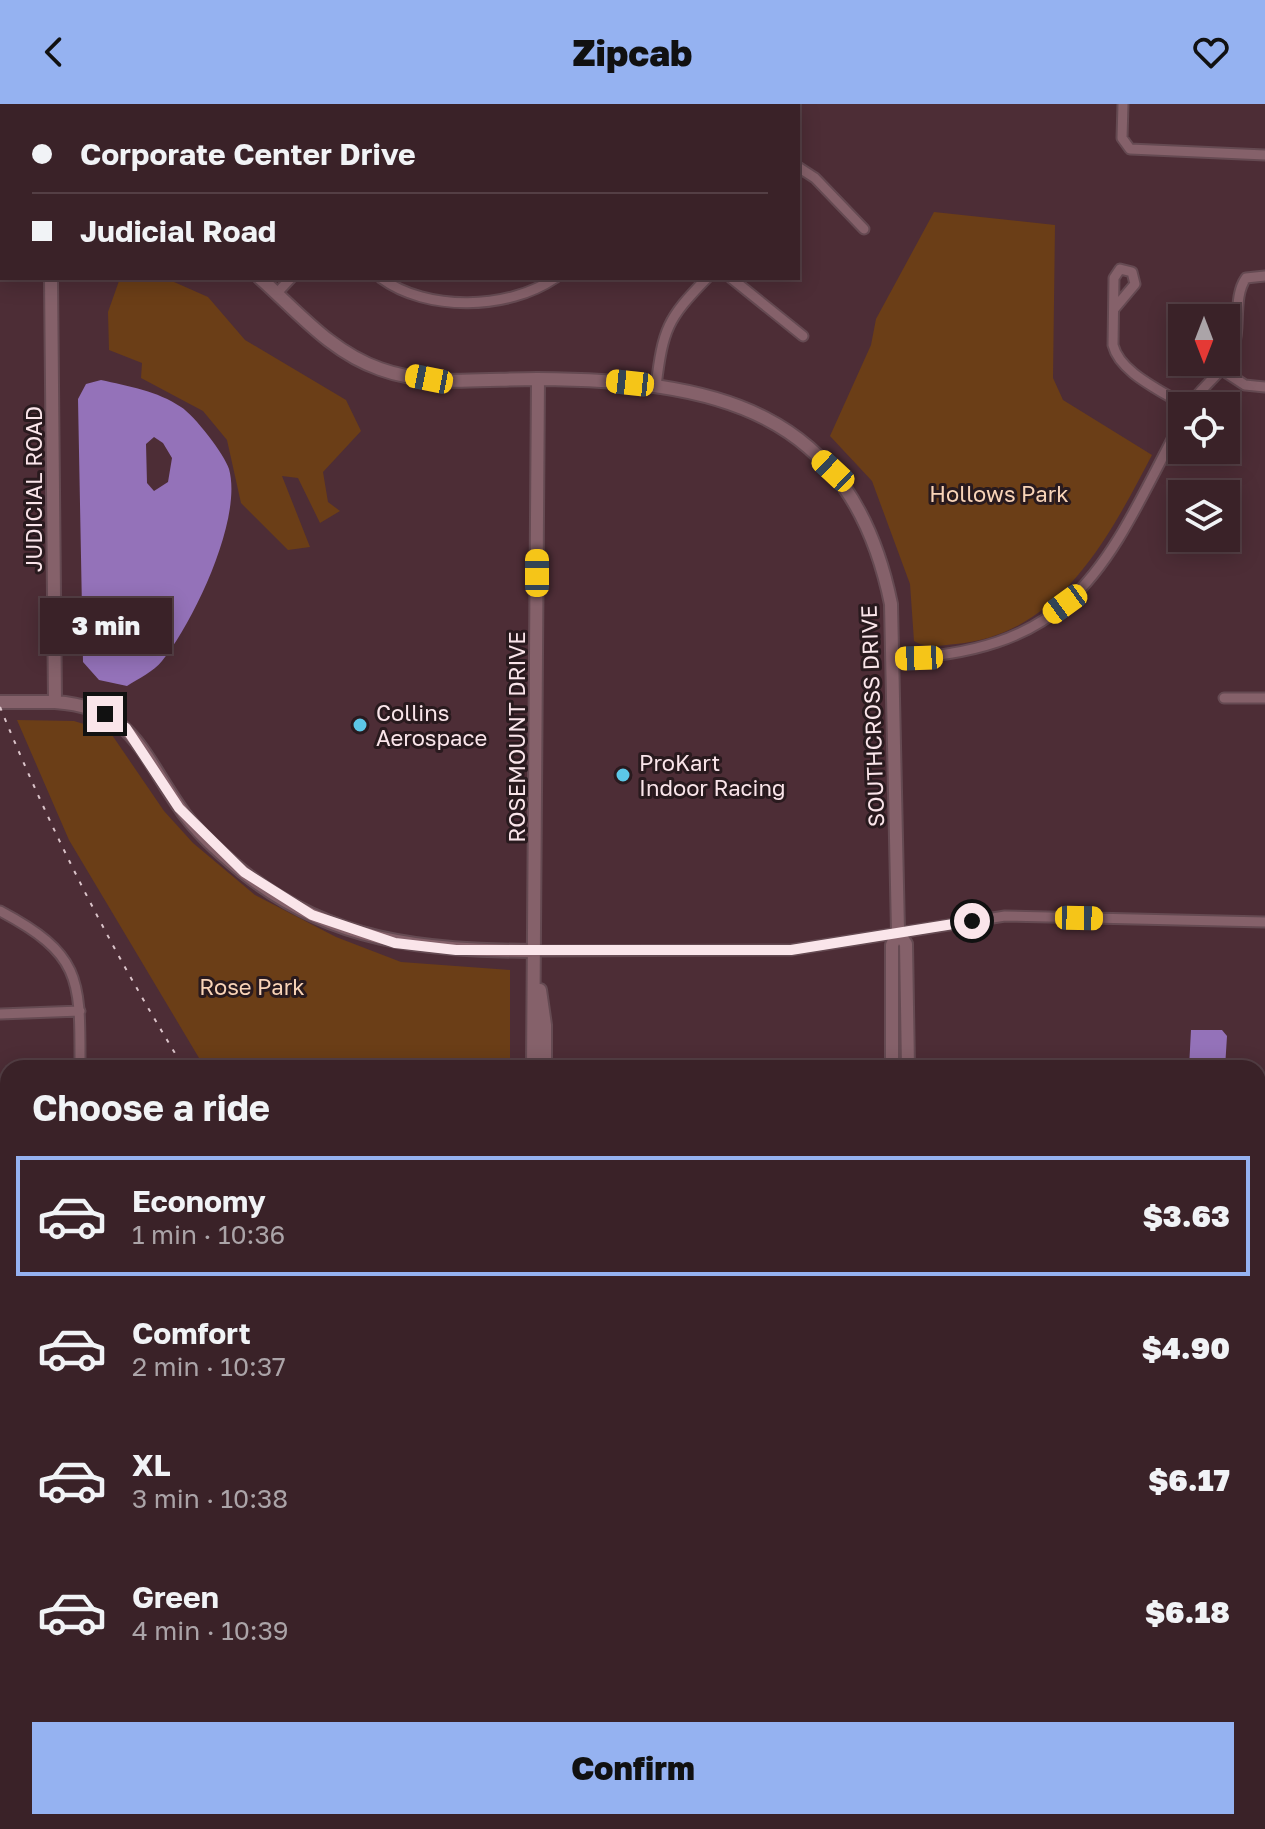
<!DOCTYPE html>
<html lang="en">
<head>
<meta charset="utf-8">
<style>
	body { margin:0; font-family:"Golos Text",sans-serif; background:#452f34; color:#f1f3f6; height:100vh; display:flex; flex-direction:column; font-size:30px; white-space:nowrap }
	* { box-sizing:border-box; margin:0 }
	p { font-size:26px; color:#aba4a8 }
	.icon { flex:none; width:44px; height:44px; fill:none; stroke:currentColor; stroke-width:2; stroke-linecap:round; stroke-linejoin:round }
	.map { position:relative; flex:1; overflow:hidden }
	.panel { position:absolute; left:0px; top:956px; width:1266px; height:770px; display:flex; flex-direction:column; background:#3a2228; border-radius:24px 24px 0 0; box-shadow:0 4px 20px #0003,0 0 0 2px #543f45 }
	.panel>* { flex:none }
	.guide { position:absolute; left:0px; top:0px; width:800px; height:176px; box-shadow:0 4px 20px #0003,0 0 0 2px #543f45; display:grid; align-content:center; height:176px; padding:0 32px; background:#3a2228 }
	.needle { width:52px; rotate:180deg }
	.buttons { position:absolute; left:1168px; top:200px; display:grid; gap:16px }
	.buttons a { display:grid; place-items:center; width:72px; height:72px; border-radius:0px; background:#3a2228; box-shadow:0 4px 20px #0003,0 0 0 2px #543f45; font-size:40px }
	.end { position:absolute; width:36px; height:36px; margin:-18px; border:10px solid #fae5ea; background:#111; box-shadow:0 0 0 4px #111 }
	.from { border-radius:50% }
	.bubble { position:absolute; height:56px; border-radius:0px; background:#3a2228; box-shadow:0 4px 20px #0003,0 0 0 2px #543f45; font-size:26px; font-weight:800; line-height:56px; text-align:center }
	.car { position:absolute; width:24px; height:48px; margin:-24px -12px; border-radius:10px; box-shadow:0 0 6px 2px #0007; background:linear-gradient(#f5c518 24%,#345 0 40%,#f5c518 0 76%,#345 0 86%,#f5c518 0) }
	.guide b { display:flex; align-items:center; gap:28px; height:76px; font-size:30px }
	.guide b+b { border-top:2px solid #543f45 }
	.guide i { width:20px; height:20px; background:#f1f3f6 }
	ul { padding:0; list-style:none }
	li { display:flex; align-items:center; gap:24px; height:120px; margin:0 16px 12px; padding:0 16px; border:4px solid transparent; border-radius:0px }
	li div { flex:1 }
	li b { display:block; font-size:30px }
	li em { font-style:normal; font-weight:800 }
	li.on { border-color:#95b2f1 }
	li>.icon { width:72px; height:72px; stroke-width:1.5 }
	h2 { padding:0 32px; font-size:36px; line-height:96px }
	.primary-button { display:flex; gap:16px; margin-top:auto; padding:16px 32px }
	.primary-button a { flex:1; height:92px; border-radius:0px; background:#95b2f1; color:#111; font-size:32px; font-weight:800; line-height:92px; text-align:center }
	header { display:flex; justify-content:space-between; align-items:center; height:104px; padding:0 32px; background:#95b2f1; color:#111; font-size:36px; font-weight:800 }
	.map>svg:first-child { display:block }
	.green { fill:#6b3e17 }
	.water { fill:#9472b9; fill-rule:evenodd }
	.lines { fill:none; stroke-linecap:round; stroke-linejoin:round }
	.street-casing { stroke:#654a52; stroke-width:13 }
	.secondary-casing { stroke:#654a52; stroke-width:16 }
	.highway-casing { stroke:#654a52; stroke-width:20 }
	.street { stroke:#85616a; stroke-width:9 }
	.secondary { stroke:#85616a; stroke-width:12 }
	.highway { stroke:#f7a293; stroke-width:16 }
	.rail { stroke:#dbc4ca; stroke-width:2; stroke-dasharray:4 8; stroke-linecap:butt }
	.route { stroke:#fae5ea; stroke-width:10 }
	.poi-dot { fill:#5cc7e7; stroke:#291a1e; stroke-width:3 }
	.labels { text-anchor:middle; dominant-baseline:central; stroke-width:6; stroke-linejoin:round; paint-order:stroke }
	.street-label { font-size:22px; fill:#fae5ea; stroke:#291a1e }
	.park-label { font-size:22px; fill:#f9d4b8; stroke:#291a1e }
	.poi-label { font-size:22px; fill:#fae5ea; stroke:#291a1e; text-anchor:start }
</style>
</head>
<body>
<header><svg class="icon" aria-label="back" viewBox="0 0 24 24"><path d="M15 5l-7 7 7 7"/></svg>Zipcab<svg class="icon" aria-label="heart" viewBox="0 0 24 24"><path d="M12 20l-8-8c-3-5 5-10 8-4 3-6 11-1 8 4z"/></svg></header>
<div class="map">
<svg width="1265" height="1725" viewBox="0 0 1265 1725">
	<rect width="100%" height="100%" fill="#4d2d36"/>
	<path class="green" d="M 934,108 L 1055,121 L 1053,274 L 1063,296 L 1152,351 C 1109,433 1059,531 956,540 C 942,541 926,545 914,537 L 910,480 L 872,377 L 830,332 L 871,241 L 876,215 Z
		M 126,174 L 165,174 L 208,193 L 245,236 L 346,296 L 361,327 L 323,368 L 328,398 L 340,407 L 320,419 L 298,374 L 282,372 L 310,443 L 288,446 L 241,399 L 227,336 L 203,307 L 141,274 L 142,259 L 109,246 L 108,208 L 119,177 Z
		M 17,616 L 74,617 L 110,628 L 164,707 L 193,739 L 255,791 L 336,833 L 401,858 L 510,866 L 510,964 L 205,964 L 69,736 Z
		M 1258,1368 L 1265,1375 L 1265,1491 L 1258,1486 Z"/>
	<path class="water" d="M 101,276 C 127,282 158,287 181,303 C 194,311 225,351 229,365 C 243,415 193,519 162,557 C 154,567 138,575 127,582 L 99,576 L 83,558 L 78,295 L 86,280 ZM 154,333 L 163,339 L 172,354 L 168,378 L 154,387 L 147,379 L 146,340 Z
		M 1191,926 L 1222,926 L 1227,932 L 1225,964 L 1189,964 Z"/>
	<g class="lines">
		<defs>
			<path id="street" d="M 166,0 L 167,2
				M 291,0 L 293,2
				M 721,0 L 722,2
				M 1123,0 L 1122,34 L 1130,45 L 1265,51
				M 574,2 L 575,0
				M 798,63 L 815,74 L 864,125
				M 381,174 C 427,208 508,206 555,174
				M 731,174 L 803,232
				M 277,189 L 291,174
				M 1114,205 L 1135,180 L 1132,168 L 1120,165 L 1114,174 L 1113,241 C 1120,269 1161,286 1185,302
				M 1222,266 L 1245,281 L 1265,283
				M 656,282 C 663,225 667,215 707,174
				M 1189,302 C 1202,282 1223,269 1232,248 C 1242,225 1232,194 1246,174 L 1265,172
				M 892,555 C 1078,548 1105,463 1182,316
				M 1224,594 L 1265,594
				M 0,807 C 83,851 80,876 80,964
				M 534,847 L 791,846 L 1005,812 L 1265,818
				M 0,910 L 80,907
				M 0,1385 L 8,1390
				M 0,1415 L 8,1402
				M 1258,1559 L 1265,1567
				M 0,1577 L 8,1577
				M 70,1718 L 70,1725
				M 206,1718 L 206,1725
				M 337,1718 L 338,1725
				M 471,1718 L 471,1725
				M 1037,1725 L 1040,1718
				M 1149,1725 L 1151,1718"/>
			<path id="secondary" d="M 50,0 L 50,2
				M 0,115 L 2,115
				M 51,174 L 55,598 C 130,603 141,647 178,701 C 194,726 219,748 242,767 C 331,839 424,846 534,847
				M 260,174 C 298,208 331,248 380,265 C 429,283 486,275 537,275 C 714,276 851,304 891,500 L 898,828 L 892,841 L 892,964
				M 0,598 L 55,598
				M 898,828 L 906,840 L 908,964
				M 540,886 L 545,921 L 545,964
				M 533,964 L 538,275
				M 1258,1334 L 1265,1327
				M 958,1725 L 962,1718"/>
			<path id="highway" d="M 1258,1025 L 1265,1025
				M 0,1040 L 8,1040
				M 1258,1050 L 1265,1050
				M 0,1056 L 8,1055"/>
		</defs>
		<use href="#street" class="street-casing"/>
		<use href="#secondary" class="secondary-casing"/>
		<use href="#highway" class="highway-casing"/>
		<use href="#street" class="street"/>
		<use href="#secondary" class="secondary"/>
		<use href="#highway" class="highway"/>
		<path class="rail" d="M 0,603 C 53,732 111,845 184,964
			M 691,1718 L 699,1725"/>
	</g>
	<g class="lines">
		<path class="route" d="M 105,610 L 126,624 L 179,704 L 244,768 L 312,811 L 395,839 L 456,846 L 791,846 L 972,817"/>
	</g>
	<g class="poi-dot">
		<circle cx="360" cy="621" r="8"/>
		<circle cx="623" cy="671" r="8"/>
	</g>
	<g class="labels">
		<g class="street-label">
			<text transform="translate(33 385) rotate(-90)">JUDICIAL ROAD</text>
			<text transform="translate(872 612) rotate(-92)">SOUTHCROSS DRIVE</text>
			<text transform="translate(516 633) rotate(-90)">ROSEMOUNT DRIVE</text>
		</g>
		<g class="park-label">
			<text x="999" y="389">Hollows Park</text>
			<text x="252" y="882">Rose Park</text>
		</g>
		<g class="poi-label">
			<text x="376" y="608">Collins<tspan x="376" dy="25">Aerospace</tspan></text>
			<text x="639" y="658">ProKart<tspan x="639" dy="25">Indoor Racing</tspan></text>
		</g>
	</g>
</svg>
<div class="buttons">
<a><svg class="needle" viewBox="-14 -14 28 28"><path d="M0-13l5 13h-10z" fill="#e53935"/><path d="M0 13l5-13h-10z" fill="#aba4a8"/></svg></a>
<a><svg class="icon" aria-label="locate" viewBox="0 0 24 24"><circle cx="12" cy="12" r="6"/><path d="M12 2v4M12 18v4M2 12h4M18 12h4"/></svg></a>
<a><svg class="icon" aria-label="layers" viewBox="0 0 24 24"><path d="M12 4l9 5-9 5-9-5zM3 14l9 5 9-5"/></svg></a>
</div>
<i class="end from" style="left:972px;top:817px"></i>
<i class="end" style="left:105px;top:610px"></i>
<div class="bubble" style="left:40px;top:494px;width:132px">3 min</div>
<i class="car" style="left:429px;top:275px;rotate:281deg"></i>
<i class="car" style="left:630px;top:279px;rotate:276deg"></i>
<i class="car" style="left:833px;top:367px;rotate:313deg"></i>
<i class="car" style="left:537px;top:469px;rotate:0deg"></i>
<i class="car" style="left:1065px;top:500px;rotate:234deg"></i>
<i class="car" style="left:919px;top:554px;rotate:268deg"></i>
<i class="car" style="left:1079px;top:814px;rotate:91deg"></i>
<div class="guide">
<b><i class="from"></i>Corporate Center Drive</b>
<b><i></i>Judicial Road</b>
</div>
<section class="panel">
<h2>Choose a ride</h2>
<ul>
<li class="on"><svg class="icon" aria-label="car" viewBox="0 0 24 24"><path d="M5 17H2v-5l4-1 3-4h7l3 4 3 1v5h-3M9 17h6M6 11h13"/><circle cx="7" cy="17" r="2"/><circle cx="17" cy="17" r="2"/></svg><div><b>Economy</b><p>1 min · 10:36</p></div><em>$3.63</em></li>
<li><svg class="icon" aria-label="car" viewBox="0 0 24 24"><path d="M5 17H2v-5l4-1 3-4h7l3 4 3 1v5h-3M9 17h6M6 11h13"/><circle cx="7" cy="17" r="2"/><circle cx="17" cy="17" r="2"/></svg><div><b>Comfort</b><p>2 min · 10:37</p></div><em>$4.90</em></li>
<li><svg class="icon" aria-label="car" viewBox="0 0 24 24"><path d="M5 17H2v-5l4-1 3-4h7l3 4 3 1v5h-3M9 17h6M6 11h13"/><circle cx="7" cy="17" r="2"/><circle cx="17" cy="17" r="2"/></svg><div><b>XL</b><p>3 min · 10:38</p></div><em>$6.17</em></li>
<li><svg class="icon" aria-label="car" viewBox="0 0 24 24"><path d="M5 17H2v-5l4-1 3-4h7l3 4 3 1v5h-3M9 17h6M6 11h13"/><circle cx="7" cy="17" r="2"/><circle cx="17" cy="17" r="2"/></svg><div><b>Green</b><p>4 min · 10:39</p></div><em>$6.18</em></li>
</ul>
<div class="primary-button"><a>Confirm</a></div>
</section>
</div>
</body>
</html>
